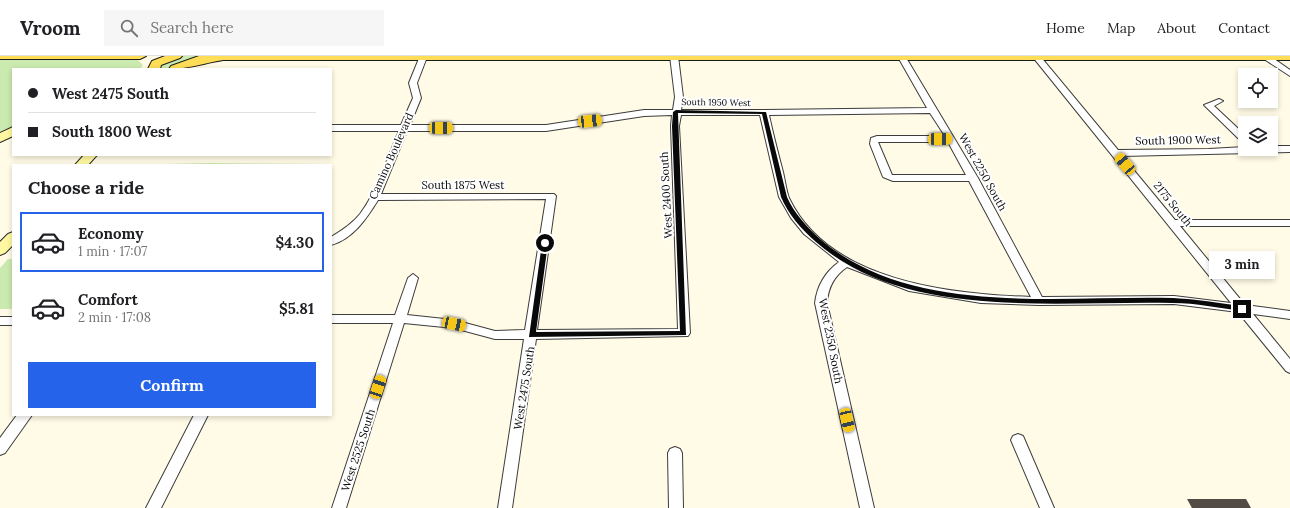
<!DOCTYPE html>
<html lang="en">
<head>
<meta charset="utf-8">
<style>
	body { margin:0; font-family:Lora,serif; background:#f6f6f6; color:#202124; height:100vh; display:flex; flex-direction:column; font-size:15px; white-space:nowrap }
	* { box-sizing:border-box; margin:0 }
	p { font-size:13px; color:#757577 }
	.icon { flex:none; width:22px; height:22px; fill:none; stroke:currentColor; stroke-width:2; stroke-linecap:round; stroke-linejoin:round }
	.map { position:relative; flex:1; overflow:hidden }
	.drawer { position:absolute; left:12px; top:108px; width:320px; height:252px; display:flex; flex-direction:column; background:#fff; border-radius:0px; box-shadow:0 2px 6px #0003 }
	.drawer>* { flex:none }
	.top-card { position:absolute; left:12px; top:12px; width:320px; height:88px; border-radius:0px; box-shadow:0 2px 6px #0003; display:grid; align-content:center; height:88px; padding:0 16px; background:#fff }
	.controls { position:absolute; left:1238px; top:12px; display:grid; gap:8px }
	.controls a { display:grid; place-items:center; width:40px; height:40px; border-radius:0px; background:#fff; box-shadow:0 2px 6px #0003; font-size:20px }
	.end { position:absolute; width:18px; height:18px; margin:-9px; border:5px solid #090909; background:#fff; box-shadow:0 0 0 2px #fff }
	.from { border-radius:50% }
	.bubble { position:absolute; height:28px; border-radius:0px; background:#fff; box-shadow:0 2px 6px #0003; font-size:13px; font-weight:700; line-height:28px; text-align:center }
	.car { position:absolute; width:12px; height:24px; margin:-12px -6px; border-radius:5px; box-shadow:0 0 3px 1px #0007; background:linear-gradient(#f5c518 24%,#345 0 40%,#f5c518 0 76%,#345 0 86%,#f5c518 0) }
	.top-card b { display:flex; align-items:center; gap:14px; height:38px; font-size:15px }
	.top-card b+b { border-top:1px solid #e0e0e0 }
	.top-card i { width:10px; height:10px; background:#202124 }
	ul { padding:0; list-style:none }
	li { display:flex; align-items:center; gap:12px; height:60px; margin:0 8px 6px; padding:0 8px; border:2px solid transparent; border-radius:0px }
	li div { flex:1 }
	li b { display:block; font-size:15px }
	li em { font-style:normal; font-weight:700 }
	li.selected { border-color:#2563eb }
	li>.icon { width:36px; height:36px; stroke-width:1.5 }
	h2 { padding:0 16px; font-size:18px; line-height:48px }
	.primary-button { display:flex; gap:8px; margin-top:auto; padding:8px 16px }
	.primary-button a { flex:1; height:46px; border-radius:0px; background:#2563eb; color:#fff; font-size:16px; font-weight:700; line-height:46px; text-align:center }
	header { display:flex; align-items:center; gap:24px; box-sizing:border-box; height:56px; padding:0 20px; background:#fff; border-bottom:1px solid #e0e0e0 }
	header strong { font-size:19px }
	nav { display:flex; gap:22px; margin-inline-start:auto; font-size:14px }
	.search { width:280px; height:36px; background:#f6f6f6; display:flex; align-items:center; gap:10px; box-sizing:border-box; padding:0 14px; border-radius:0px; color:#757577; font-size:15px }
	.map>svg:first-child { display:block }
	.green { fill:#cbeaaf }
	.building { fill:#524b46 }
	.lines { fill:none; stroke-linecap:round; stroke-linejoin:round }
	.street-casing { stroke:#3c3c3c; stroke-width:2 }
	.secondary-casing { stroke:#2b2b2b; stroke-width:2 }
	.primary-casing { stroke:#1a1a1a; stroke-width:2 }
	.street { fill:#fff; fill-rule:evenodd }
	.secondary { fill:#fff8a1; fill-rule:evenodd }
	.primary { fill:#ffdd56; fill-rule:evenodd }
	.route { fill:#090909 }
	.labels { text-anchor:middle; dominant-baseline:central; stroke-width:4; stroke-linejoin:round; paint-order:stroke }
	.far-street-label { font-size:9px; fill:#090909; stroke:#fff }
	.street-label { font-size:11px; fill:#090909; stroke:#fff }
</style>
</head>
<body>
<header>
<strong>Vroom</strong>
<div class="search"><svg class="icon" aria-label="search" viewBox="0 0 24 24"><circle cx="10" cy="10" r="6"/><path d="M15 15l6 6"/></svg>Search here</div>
<nav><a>Home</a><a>Map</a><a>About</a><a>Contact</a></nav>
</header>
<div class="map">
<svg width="1290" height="452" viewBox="0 0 1290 452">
	<rect width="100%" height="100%" fill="#fffbe6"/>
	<path class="green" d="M 182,0 L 205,0 L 171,12 L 159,12 L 158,10 Z
		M 0,1 L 138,4 L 143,9 L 140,13 L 13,13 L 13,71 L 0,78 Z
		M 210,107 L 324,108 L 323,109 L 121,109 Z
		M 8,203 L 13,203 L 13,253 L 0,253 L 0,212 Z"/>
	<path class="building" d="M 1187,443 L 1246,443 L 1251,452 L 1192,452 Z"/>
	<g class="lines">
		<defs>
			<path id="street" d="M 420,0 L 427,1 L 417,27 L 421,42 L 410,69 L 546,69 L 644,54 L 673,54 L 675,41 L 670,0 L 678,0 L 683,41 L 681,54 L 764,54 L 927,52 L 898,1 L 905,0 L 978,122 L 1042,241 L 1174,240 L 1231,247 L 1032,0 L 1040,0 L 1118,94 L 1209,93 L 1245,91 L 1245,93 L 1271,93 L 1271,90 L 1290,90 L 1290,96 L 1122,100 L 1175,164 L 1290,164 L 1290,170 L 1180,170 L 1245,249 L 1290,255 L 1290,263 L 1253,258 L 1290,303 L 1290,317 L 1286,315 L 1238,256 L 1174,248 L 1039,249 L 981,247 L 909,235 L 847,211 C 834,220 828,231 827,247 L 874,452 L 860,452 L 815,247 C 817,230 825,216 839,206 L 804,178 L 791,162 L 779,141 L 760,59 L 681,59 L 679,70 L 690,277 L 688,280 L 536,283 L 512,452 L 498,452 L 524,283 L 495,283 L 454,272 L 404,267 L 346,452 L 332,452 L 393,267 L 331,267 L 331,259 L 395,259 L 408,222 L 413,218 L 418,222 L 407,259 L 454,264 L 495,275 L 525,274 L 546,143 L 378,144 C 367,162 353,183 331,189 L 331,181 C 341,175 352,168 360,158 C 378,134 387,102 399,75 L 331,75 L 331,69 L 401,69 L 413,42 L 409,27 ZM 930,57 L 945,80 L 877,80 L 871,82 L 870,88 L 883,121 L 893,125 L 969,125 L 1031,241 C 950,238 829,226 789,142 C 786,134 785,124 783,116 C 778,97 773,78 769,59 ZM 672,59 L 671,70 L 678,273 L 537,274 L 556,140 L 554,138 L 381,138 L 407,75 L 546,75 L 644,60 ZM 878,86 L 948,86 L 966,119 L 892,119 Z
				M 1264,0 L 1270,0 L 1290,14 L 1290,20 L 1264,3 Z
				M 1219,43 L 1223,45 L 1214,50 L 1245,79 L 1245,87 L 1242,86 L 1204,49 Z
				M 0,261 L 13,261 L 13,269 L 0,269 Z
				M 17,359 L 32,359 L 5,397 L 0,399 L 0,382 Z
				M 194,359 L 208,359 L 161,452 L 146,452 Z
				M 1018,378 L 1023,380 L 1054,452 L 1040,452 L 1011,384 L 1013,380 Z
				M 675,391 L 680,393 L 682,397 L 683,452 L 669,452 L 668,397 L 670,393 Z"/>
			<path id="secondary" d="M 13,71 L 13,80 L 0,86 L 0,77 Z
				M 84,99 L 97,99 L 88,109 L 75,109 Z
				M 13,176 L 13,189 L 5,197 L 0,199 L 0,186 L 8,178 Z"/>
			<path id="primary" d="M 0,0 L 146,0 L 140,3 L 0,3 Z
				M 165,0 L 182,0 L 180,2 L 161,9 L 160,13 L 148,13 L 152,5 Z
				M 199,0 L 1290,0 L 1290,4 L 223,4 C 204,7 188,13 169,13 L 171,10 Z"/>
		</defs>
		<use href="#street" class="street-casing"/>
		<use href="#secondary" class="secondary-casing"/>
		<use href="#primary" class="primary-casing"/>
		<use href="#street" class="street"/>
		<use href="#secondary" class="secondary"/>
		<use href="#primary" class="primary"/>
	</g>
	<path class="route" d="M 676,54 L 766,56 L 787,141 C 794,157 807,171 820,183 C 912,262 1061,239 1173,242 C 1196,243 1219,247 1242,250 L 1245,253 L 1242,255 C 1219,252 1196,247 1173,247 C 1060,244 907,266 816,186 C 802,174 788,158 781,141 L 762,58 L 678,57 L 686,279 L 529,281 L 542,187 L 545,185 L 548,187 L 536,276 L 680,275 L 672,70 L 673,56 Z"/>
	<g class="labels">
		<g class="far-street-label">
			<text transform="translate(716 46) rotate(1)">South 1950 West</text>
		</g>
		<g class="street-label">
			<text transform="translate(1178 84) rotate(-1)">South 1900 West</text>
			<text transform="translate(391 100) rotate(-66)">Camino Boulevard</text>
			<text transform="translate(983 116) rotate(61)">West 2250 South</text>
			<text x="463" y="129">South 1875 West</text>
			<text transform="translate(666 139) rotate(-93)">West 2400 South</text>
			<text transform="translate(1173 148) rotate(51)">2175 South</text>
			<text transform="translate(831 285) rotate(79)">West 2350 South</text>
			<text transform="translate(524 332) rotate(-81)">West 2475 South</text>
			<text transform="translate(358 394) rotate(-72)">West 2525 South</text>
		</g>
	</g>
</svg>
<div class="controls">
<a><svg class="icon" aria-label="locate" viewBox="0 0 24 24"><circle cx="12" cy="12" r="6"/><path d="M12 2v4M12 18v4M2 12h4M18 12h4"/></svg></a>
<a><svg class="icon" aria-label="layers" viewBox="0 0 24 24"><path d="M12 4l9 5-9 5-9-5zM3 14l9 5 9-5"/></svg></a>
</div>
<i class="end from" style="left:545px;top:187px"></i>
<i class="end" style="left:1242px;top:253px"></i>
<div class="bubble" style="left:1209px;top:195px;width:66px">3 min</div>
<i class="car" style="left:590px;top:65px;rotate:84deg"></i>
<i class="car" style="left:441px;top:72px;rotate:90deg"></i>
<i class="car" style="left:940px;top:83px;rotate:89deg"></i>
<i class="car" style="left:1125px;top:108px;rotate:320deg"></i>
<i class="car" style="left:454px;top:268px;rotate:102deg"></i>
<i class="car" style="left:378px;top:331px;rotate:18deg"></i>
<i class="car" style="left:847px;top:364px;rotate:167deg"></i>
<div class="top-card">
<b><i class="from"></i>West 2475 South</b>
<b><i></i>South 1800 West</b>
</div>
<section class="drawer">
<h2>Choose a ride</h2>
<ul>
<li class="selected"><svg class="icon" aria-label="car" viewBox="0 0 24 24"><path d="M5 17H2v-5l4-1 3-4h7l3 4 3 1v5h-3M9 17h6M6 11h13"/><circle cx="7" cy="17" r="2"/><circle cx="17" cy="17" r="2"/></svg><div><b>Economy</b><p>1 min · 17:07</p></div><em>$4.30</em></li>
<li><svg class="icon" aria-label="car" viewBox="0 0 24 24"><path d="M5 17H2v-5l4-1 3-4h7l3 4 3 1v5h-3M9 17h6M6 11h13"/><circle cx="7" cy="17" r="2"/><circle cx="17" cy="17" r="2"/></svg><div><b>Comfort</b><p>2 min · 17:08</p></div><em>$5.81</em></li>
</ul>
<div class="primary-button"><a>Confirm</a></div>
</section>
</div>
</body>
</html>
